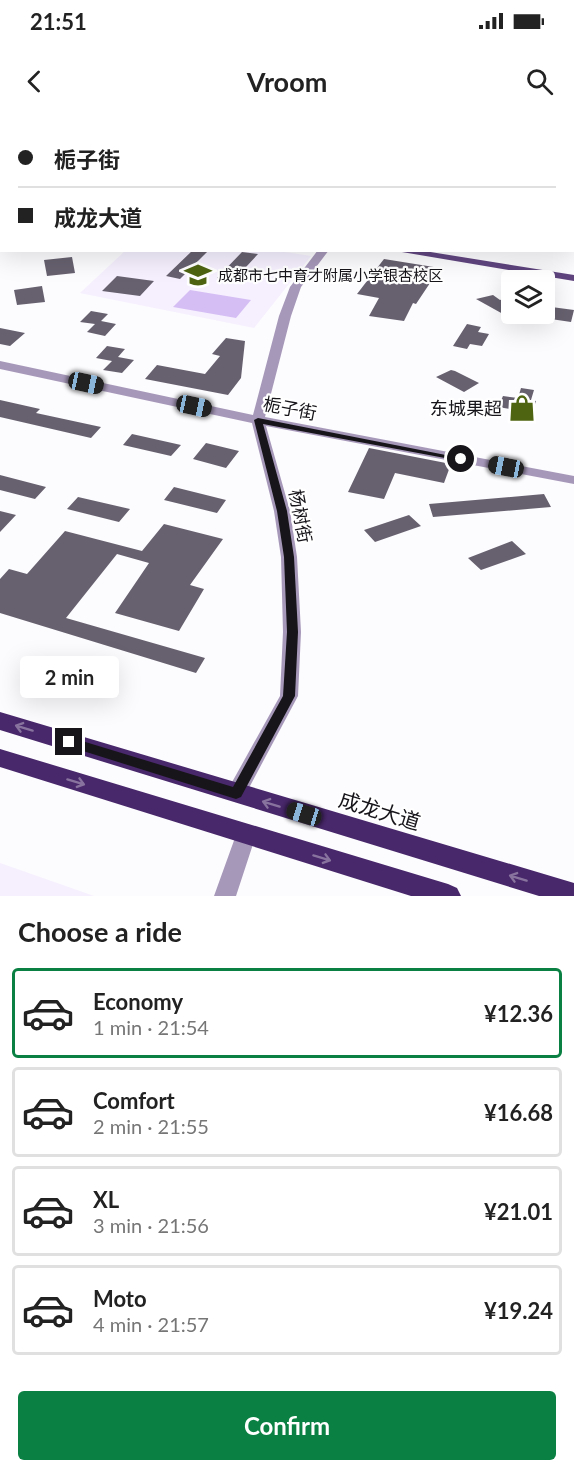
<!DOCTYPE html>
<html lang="en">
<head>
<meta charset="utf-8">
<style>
	body { margin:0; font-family:Lato,"Noto Sans SC",sans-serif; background:#f2f2f2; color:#222; height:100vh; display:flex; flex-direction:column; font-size:22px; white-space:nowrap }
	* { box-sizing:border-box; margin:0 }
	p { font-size:20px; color:#767676 }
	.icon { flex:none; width:33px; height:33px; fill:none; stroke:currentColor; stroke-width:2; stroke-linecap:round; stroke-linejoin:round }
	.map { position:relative; height:776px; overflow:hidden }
	.sheet { display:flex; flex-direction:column; background:#fff; flex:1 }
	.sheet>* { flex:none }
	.banner { position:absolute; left:0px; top:0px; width:574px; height:132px; box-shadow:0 6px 24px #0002; display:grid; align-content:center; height:132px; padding:0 18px; background:#fff }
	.buttons { position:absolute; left:501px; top:150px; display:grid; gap:12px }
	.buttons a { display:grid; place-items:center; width:54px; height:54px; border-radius:6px; background:#fff; box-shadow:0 6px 24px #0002; font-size:30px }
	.end { position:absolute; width:27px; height:27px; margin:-14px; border:8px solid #17151a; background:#fff; box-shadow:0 0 0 3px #fff }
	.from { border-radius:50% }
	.bubble { position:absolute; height:42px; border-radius:6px; background:#fff; box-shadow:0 6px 24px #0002; font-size:20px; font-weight:700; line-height:42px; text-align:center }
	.car { position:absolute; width:18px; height:36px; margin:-18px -9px; border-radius:8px; box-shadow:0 0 4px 2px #0007; background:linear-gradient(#222 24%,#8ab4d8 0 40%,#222 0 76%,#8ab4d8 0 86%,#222 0) }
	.banner b { display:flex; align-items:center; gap:21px; height:57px; font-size:22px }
	.banner b+b { border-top:2px solid #e0e0e0 }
	.banner i { width:15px; height:15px; background:#222 }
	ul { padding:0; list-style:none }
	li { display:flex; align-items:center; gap:18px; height:90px; margin:0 12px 9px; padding:0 6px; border:3px solid #e0e0e0; border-radius:6px }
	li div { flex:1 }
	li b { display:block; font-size:22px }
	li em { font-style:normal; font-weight:700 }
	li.active { border-color:#0b8043 }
	li>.icon { width:54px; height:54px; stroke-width:1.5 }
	h2 { padding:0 18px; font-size:27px; line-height:72px }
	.button { display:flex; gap:12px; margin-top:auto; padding:12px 18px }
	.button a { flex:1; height:69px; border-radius:6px; background:#0b8043; color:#fff; font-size:24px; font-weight:700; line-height:69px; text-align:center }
	.status { display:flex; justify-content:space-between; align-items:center; height:42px; padding:0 30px; background:#fff; direction:ltr }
	.status svg { height:16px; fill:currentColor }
	header { display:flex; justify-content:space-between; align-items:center; height:78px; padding:0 18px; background:#fff; font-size:27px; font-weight:700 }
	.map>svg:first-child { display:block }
	.built { fill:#f6f0fe }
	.green { fill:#d5bef4 }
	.building { fill:#67616f }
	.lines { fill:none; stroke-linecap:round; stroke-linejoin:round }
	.minor { fill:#a698b9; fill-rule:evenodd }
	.major { fill:#60457f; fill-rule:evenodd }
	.highway { fill:#48276a; fill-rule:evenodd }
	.oneway { stroke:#88739e }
	.route { fill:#17151a }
	.labels { text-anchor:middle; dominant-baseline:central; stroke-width:4.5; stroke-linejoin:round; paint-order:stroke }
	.far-poi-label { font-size:15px; fill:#17151a; stroke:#fff; text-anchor:start }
	.street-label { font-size:18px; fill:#17151a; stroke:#fff }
	.poi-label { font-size:18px; fill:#17151a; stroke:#fff; text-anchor:end }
	.near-street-label { font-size:21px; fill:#17151a; stroke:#fff }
</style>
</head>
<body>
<div class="status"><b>21:51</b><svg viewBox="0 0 49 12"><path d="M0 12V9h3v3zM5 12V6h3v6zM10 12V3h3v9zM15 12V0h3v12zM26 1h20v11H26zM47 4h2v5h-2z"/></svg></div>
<header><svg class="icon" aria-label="back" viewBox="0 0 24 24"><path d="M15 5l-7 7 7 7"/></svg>Vroom<svg class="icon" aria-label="search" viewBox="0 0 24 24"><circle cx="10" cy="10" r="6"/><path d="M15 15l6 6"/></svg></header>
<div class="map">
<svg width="574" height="776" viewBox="0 0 574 776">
	<rect width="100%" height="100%" fill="#fcfbfe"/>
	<path class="built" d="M 272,130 L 311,136 L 254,208 L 80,173 L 125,131 Z
		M 0,743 L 94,776 L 0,776 Z"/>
	<path class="green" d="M 190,170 L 251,180 L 236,198 L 173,187 Z"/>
	<path class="building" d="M 193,130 L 209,130 L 180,159 L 166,156 Z
		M 242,132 L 258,134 L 233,161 L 217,158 Z
		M 72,137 L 75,153 L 47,156 L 44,140 Z
		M 384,139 L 440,148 L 416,184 L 413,183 L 404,201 L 369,196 L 379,178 L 357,174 Z
		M 117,156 L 154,161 L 140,176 L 102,171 Z
		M 42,166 L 45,182 L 17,185 L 14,170 Z
		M 493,175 L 500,180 L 507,178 L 512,181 L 512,191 L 503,194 L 476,179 Z
		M 544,186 L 574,190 L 571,202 L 544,198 Z
		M 91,191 L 108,194 L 101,201 L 116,204 L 105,216 L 87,212 L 95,204 L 80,202 Z
		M 467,204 L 481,207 L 478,212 L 489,214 L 482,226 L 470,224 L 467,229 L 453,226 Z
		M 0,208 L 25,213 L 10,226 L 0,224 Z
		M 226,218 L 245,221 L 241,258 L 228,275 L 145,259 L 157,245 L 205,254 L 220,236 L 212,234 Z
		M 107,226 L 125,229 L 118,237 L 134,240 L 122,253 L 103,250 L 112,241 L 96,238 Z
		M 451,250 L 455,251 L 479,263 L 464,272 L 436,257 Z
		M 521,268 L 534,270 L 531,280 L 536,281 L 532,293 L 498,287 L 503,276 L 518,278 Z
		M 0,280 L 40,289 L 36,293 L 101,307 L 91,318 L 0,297 Z
		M 132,314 L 181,325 L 171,336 L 123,325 Z
		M 206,323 L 239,331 L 226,348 L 193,339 Z
		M 369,328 L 451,344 L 444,363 L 395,353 L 384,379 L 348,372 Z
		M 0,355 L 46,367 L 35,379 L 0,370 Z
		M 174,367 L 226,380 L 217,393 L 164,380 Z
		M 544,374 L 551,387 L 433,397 L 429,384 Z
		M 78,377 L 130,389 L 119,402 L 67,389 Z
		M 0,391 L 16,395 L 0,412 Z
		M 409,395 L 421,406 L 375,422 L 364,410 Z
		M 164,404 L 223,419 L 190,465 L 204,469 L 179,511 L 115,493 L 149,443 L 117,434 L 66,498 L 205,538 L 196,553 L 0,493 L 0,459 L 9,449 L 27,454 L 65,411 L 142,431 Z
		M 512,421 L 526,434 L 481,450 L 468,438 Z"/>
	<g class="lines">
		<path class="minor" d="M 98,0 L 107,0 L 97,2 Z
			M 134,0 L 155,0 L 157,2 L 135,2 Z
			M 299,0 L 307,0 L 298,2 Z
			M 469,0 L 477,0 L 477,2 L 469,2 Z
			M 573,26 L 574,26 L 574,32 L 573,32 Z
			M 2,72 L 2,78 L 0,79 L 0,73 Z
			M 318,130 L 329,130 L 301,167 L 291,196 L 265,297 L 574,356 L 574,364 L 266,306 L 290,391 L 297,437 L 301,512 L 298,576 L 243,679 L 236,681 L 229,679 L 226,673 L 280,576 L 283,512 L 281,437 L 274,391 L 252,303 L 0,249 L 0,241 L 253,295 L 279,196 L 290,167 Z
			M 246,706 L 253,709 L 256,715 L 236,776 L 214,776 L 236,715 L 239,709 Z"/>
		<path class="major" d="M 0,67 L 2,67 L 2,73 L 0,73 Z
			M 390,130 L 418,130 L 574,155 L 574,161 Z"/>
		<path class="highway" d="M 0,592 L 574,763 L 574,776 L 539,776 L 0,610 Z
			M 0,629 L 448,764 L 457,768 L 461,776 L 411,776 L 0,647 Z"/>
	</g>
	<defs><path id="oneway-shaft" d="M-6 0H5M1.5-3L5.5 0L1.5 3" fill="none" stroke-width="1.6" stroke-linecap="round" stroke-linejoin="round" transform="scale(1.5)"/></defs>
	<g class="oneway">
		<use href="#oneway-shaft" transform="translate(24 608) rotate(-163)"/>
		<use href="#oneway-shaft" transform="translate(76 662) rotate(17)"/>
		<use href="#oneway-shaft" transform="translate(271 684) rotate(-163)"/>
		<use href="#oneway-shaft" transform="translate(322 738) rotate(17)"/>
		<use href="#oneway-shaft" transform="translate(518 758) rotate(-163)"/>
	</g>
	<path class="route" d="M 258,298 L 466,339 L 461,341 L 263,304 L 287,391 L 294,437 L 298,512 L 295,576 L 241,677 L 236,679 L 64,625 L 62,622 L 69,617 L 233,667 L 283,576 L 287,512 L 284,437 L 277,391 L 254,300 Z"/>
	<defs>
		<symbol id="school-bare" viewBox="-9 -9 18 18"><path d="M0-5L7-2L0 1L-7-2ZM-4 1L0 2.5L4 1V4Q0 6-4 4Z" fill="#4e6410" stroke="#fff" stroke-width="2.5" paint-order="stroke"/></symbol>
		<symbol id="shop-bare" viewBox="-9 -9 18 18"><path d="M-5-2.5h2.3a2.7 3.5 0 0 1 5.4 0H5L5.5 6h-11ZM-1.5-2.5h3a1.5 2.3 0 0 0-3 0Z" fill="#4e6410" stroke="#fff" stroke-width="2.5" paint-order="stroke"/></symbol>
	</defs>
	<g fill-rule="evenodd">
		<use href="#school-bare" x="179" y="136" width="38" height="38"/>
		<use href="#shop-bare" x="503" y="269" width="38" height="38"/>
	</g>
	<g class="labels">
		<g class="far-poi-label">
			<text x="218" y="155">成都市七中育才附属小学银杏校区</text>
		</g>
		<g class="street-label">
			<text transform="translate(290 288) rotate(11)">栀子街</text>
			<text transform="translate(301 396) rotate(79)">杨树街</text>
		</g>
		<g class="poi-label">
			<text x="502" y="288">东城果超</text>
		</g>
		<g class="near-street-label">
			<text transform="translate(380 690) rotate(17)">成龙大道</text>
		</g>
	</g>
</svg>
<div class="buttons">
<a><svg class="icon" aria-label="layers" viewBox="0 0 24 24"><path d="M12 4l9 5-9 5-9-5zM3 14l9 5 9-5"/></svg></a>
</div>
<i class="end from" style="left:461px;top:339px"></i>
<i class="end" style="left:69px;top:622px"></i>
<div class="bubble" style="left:20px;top:536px;width:99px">2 min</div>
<i class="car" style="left:86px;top:263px;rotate:102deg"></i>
<i class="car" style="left:194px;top:286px;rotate:102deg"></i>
<i class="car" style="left:506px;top:347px;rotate:281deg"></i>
<i class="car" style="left:304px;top:694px;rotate:287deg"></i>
<div class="banner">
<b><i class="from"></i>栀子街</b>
<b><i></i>成龙大道</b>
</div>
</div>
<section class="sheet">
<h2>Choose a ride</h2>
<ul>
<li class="active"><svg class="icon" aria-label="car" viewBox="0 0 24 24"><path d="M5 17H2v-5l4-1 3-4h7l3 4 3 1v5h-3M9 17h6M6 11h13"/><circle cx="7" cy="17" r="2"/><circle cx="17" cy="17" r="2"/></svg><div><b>Economy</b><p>1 min · 21:54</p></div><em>¥12.36</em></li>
<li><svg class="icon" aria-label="car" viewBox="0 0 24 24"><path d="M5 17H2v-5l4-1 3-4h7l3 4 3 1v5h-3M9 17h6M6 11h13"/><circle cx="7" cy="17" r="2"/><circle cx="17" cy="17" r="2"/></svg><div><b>Comfort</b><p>2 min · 21:55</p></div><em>¥16.68</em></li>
<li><svg class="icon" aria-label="car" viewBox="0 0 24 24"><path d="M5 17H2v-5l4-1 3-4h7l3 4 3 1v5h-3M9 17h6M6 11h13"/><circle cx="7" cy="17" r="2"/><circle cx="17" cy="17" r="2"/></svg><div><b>XL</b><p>3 min · 21:56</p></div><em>¥21.01</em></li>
<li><svg class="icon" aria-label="car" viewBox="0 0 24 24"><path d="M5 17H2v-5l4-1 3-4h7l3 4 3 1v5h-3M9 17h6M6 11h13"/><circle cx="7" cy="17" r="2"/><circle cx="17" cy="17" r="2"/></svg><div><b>Moto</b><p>4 min · 21:57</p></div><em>¥19.24</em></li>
</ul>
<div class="button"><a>Confirm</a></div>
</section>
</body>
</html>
